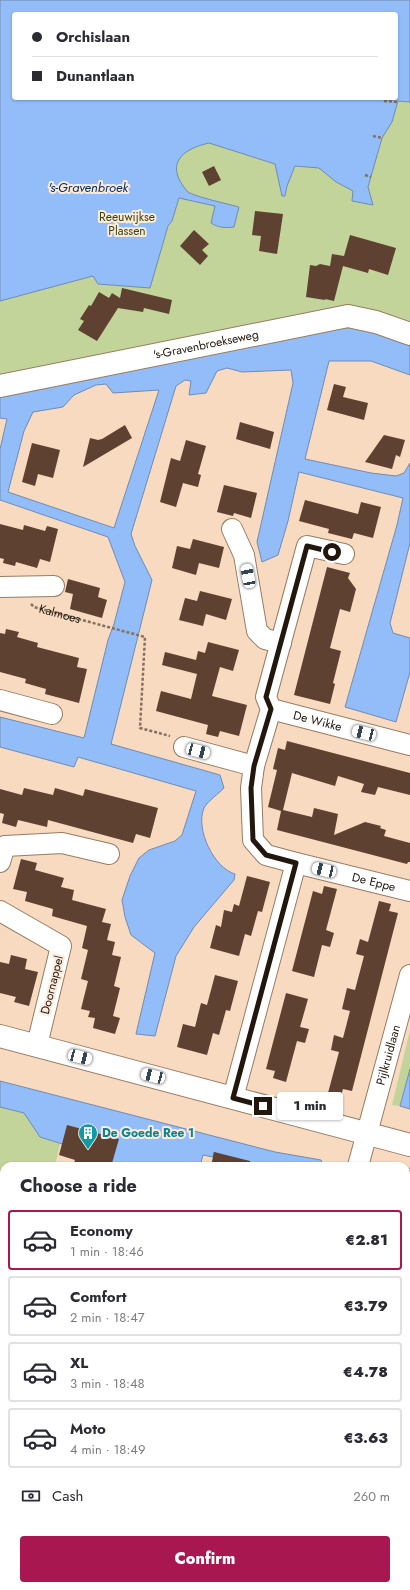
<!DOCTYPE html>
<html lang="en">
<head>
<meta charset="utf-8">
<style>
	body { margin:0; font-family:Jost,sans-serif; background:#f2f2f3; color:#2b2b33; height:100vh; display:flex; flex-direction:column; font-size:15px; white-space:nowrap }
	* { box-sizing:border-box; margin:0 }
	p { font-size:13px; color:#7c7c81 }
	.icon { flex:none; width:22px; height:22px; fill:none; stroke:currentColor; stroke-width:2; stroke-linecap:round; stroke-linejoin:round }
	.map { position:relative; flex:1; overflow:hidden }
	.sheet { position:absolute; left:0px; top:1162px; width:410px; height:428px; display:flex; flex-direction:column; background:#fff; border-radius:12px 12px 0 0; box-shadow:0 1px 3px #0004 }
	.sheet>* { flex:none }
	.banner { position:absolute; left:12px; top:12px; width:386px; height:88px; border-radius:4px; box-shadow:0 1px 3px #0004; display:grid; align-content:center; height:88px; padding:0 20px; background:#fff }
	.end { position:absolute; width:18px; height:18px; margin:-9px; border:5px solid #21170d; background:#fff; box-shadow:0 0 0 2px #fff }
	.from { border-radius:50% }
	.bubble { position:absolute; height:28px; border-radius:4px; background:#fff; box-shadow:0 1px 3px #0004; font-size:13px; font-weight:800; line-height:28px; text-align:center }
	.car { position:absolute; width:12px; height:24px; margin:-12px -6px; border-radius:5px; box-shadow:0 0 3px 1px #0007; background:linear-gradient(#fff 24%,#345 0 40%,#fff 0 76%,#345 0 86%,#fff 0) }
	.banner b { display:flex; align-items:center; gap:14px; height:38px; font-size:15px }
	.banner b+b { border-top:1px solid #e1e1e2 }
	.banner i { width:10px; height:10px; background:#2b2b33 }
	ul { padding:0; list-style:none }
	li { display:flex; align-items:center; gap:12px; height:60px; margin:0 8px 6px; padding:0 12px; border:2px solid #e1e1e2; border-radius:4px }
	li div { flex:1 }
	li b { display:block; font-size:15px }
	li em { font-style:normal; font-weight:800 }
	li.active { border-color:#a91751 }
	li>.icon { width:36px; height:36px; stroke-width:1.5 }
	h2 { padding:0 20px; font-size:18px; line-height:48px }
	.pay { display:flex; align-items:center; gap:10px; height:44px; padding:0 20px; font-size:15px }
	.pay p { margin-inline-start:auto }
	.primary-button { display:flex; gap:8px; margin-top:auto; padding:8px 20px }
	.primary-button a { flex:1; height:46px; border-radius:4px; background:#a91751; color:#fff; font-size:16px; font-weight:800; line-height:46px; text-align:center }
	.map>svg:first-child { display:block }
	.green { fill:#c2d49a; fill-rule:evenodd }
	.water { fill:#92bdf9; stroke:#708bb2; fill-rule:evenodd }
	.building { fill:#5e4131 }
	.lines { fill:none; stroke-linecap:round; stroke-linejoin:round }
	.street-casing { stroke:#977c63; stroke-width:22 }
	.secondary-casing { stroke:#977c63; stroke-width:24 }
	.path { stroke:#84715f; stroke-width:2.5; stroke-dasharray:3 2; stroke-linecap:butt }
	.street { stroke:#fff; stroke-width:20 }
	.secondary { stroke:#fff; stroke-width:22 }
	.route { stroke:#21170d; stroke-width:5 }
	.labels { text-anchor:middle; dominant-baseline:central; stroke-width:4; stroke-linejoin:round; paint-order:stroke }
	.park-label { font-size:12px; fill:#37440f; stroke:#fceada }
	.street-label { font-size:12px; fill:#21170d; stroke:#fceada }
	.culture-label { font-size:12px; font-weight:bold; fill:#0d838f; stroke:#fceada; text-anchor:start }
	.water-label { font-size:13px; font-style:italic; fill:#032c60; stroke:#fceada }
</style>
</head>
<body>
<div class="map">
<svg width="410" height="1590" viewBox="0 0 410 1590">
	<rect width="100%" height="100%" fill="#f7dabf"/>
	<path class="green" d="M 0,0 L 410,0 L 410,327 L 355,305 L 0,379 ZM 14,14 L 396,14 L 396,98 L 14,98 Z
		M 410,1030 L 410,1069 L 400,1106 L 392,1105 Z
		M 0,1106 L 24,1113 L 40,1137 L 60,1144 L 55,1166 L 4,1166 L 4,1175 L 0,1174 Z"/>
	<path class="water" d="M 0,0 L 410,0 L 410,102 L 398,101 L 392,122 L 382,138 L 368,187 L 373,205 L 352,201 L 353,191 L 336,182 L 319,168 L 295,166 L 287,186 L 285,196 L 282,196 L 275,164 L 209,143 C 191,147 169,157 179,179 C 181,183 185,189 188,192 C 196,197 228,204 239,207 L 234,227 C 225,228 219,228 211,223 L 215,206 L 179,198 L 172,221 L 168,226 L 150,288 L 98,284 L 93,276 L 0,301 ZM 14,14 L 396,14 L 396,98 L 14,98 Z
		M 360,324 L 410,346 L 410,375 L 371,361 L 329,361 L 305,459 L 371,473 L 396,476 L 404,473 L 410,463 L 410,543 L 390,623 L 393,633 L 410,638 L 410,672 L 396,722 L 345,707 L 397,525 L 403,498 L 299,472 L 288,521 L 278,555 L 262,562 L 257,542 L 293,383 L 291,370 L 242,372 L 227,368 L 217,371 L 206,393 L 189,395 L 191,381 L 185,380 L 176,386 L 131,534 L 135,546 L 152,580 L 111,744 L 220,775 L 224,788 C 218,794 208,801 204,808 C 195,829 214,868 235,874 L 234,880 L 194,927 L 176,956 L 155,1036 L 136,1034 L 155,953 L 131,935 L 125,917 L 122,900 L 130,876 L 139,858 L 149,850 L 175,841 L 182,835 L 196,791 L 78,757 L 74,767 L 0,747 L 0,717 L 84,738 L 108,640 L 114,624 L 125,582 L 108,537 L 0,500 L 0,449 L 7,419 L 0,418 L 0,395 ZM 106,384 L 113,393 L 159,390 L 114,528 L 8,492 L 24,431 L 33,412 L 63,407 L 74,395 L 96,385 Z
		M 410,1069 L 410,1109 L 400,1106 Z
		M 0,1081 L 275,1152 L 321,1160 L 323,1164 L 326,1165 L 326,1166 L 245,1166 L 214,1152 L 213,1157 L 203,1155 L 200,1166 L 111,1166 L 118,1139 L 62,1144 L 40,1137 L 24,1113 L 0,1107 Z"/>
	<path class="building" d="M 214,166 L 221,180 L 209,186 L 202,172 Z
		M 255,211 L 283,214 L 277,254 L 259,251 L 261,236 L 252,235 Z
		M 194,230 L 209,244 L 202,250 L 208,256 L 200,265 L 180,246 Z
		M 350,235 L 396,248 L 388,275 L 369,269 L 368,273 L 343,266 L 334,301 L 325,299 L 328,279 L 325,300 L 306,297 L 310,265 L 316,266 L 320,264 L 330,266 L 332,254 L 344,256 Z
		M 122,288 L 172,300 L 169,314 L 144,308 L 143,312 L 118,308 L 97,341 L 78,330 L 84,321 L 80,319 L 89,305 L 91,306 L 99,292 L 109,298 L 112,293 L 120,298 Z
		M 334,384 L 346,387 L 343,397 L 368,403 L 364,420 L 327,410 Z
		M 240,422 L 274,432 L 270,449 L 236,439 Z
		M 125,425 L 132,438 L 83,467 L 90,438 L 98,440 L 102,439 Z
		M 384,435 L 405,440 L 400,457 L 396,455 L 392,469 L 365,462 Z
		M 186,440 L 206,446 L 198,474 L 201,475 L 198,487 L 183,483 L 176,507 L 160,502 L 171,458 L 180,461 Z
		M 32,443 L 60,450 L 53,478 L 38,474 L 35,486 L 22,482 Z
		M 224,485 L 257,493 L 251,518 L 234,513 L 233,516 L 217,512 Z
		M 305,500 L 358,514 L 361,502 L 381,507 L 373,538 L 354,533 L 352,539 L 328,533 L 329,529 L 299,521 Z
		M 0,524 L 23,530 L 24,525 L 45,531 L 47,526 L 58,529 L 50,562 L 40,559 L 37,568 L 16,562 L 15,566 L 3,563 L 4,559 L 0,558 Z
		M 193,539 L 224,547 L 219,568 L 199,563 L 196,575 L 172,568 L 177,546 L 190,549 Z
		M 327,567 L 350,573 L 348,578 L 356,589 L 350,612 L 340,609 L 330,648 L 341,651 L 333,683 L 335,684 L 330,704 L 294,695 Z
		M 68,579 L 100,588 L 98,597 L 107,600 L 102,618 L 70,609 L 73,594 L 65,592 Z
		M 200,591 L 232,599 L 226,620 L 206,614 L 203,626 L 179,620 L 185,598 L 197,601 Z
		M 6,629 L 19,632 L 17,637 L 38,643 L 37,647 L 79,658 L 77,667 L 87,669 L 79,703 L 45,694 L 46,689 L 25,683 L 26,679 L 0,672 L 0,633 L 5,634 Z
		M 208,642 L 239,650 L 233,671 L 220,667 L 212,696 L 247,705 L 239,736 L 220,731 L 218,737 L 206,734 L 208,725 L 156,711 L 161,691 L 191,699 L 197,674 L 162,665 L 165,652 L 196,660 L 198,651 L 205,653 Z
		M 287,741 L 410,773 L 410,795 L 378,787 L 375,795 L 361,792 L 364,784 L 338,776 L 335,786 L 292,773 L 283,810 L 312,817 L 314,808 L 338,814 L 334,835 L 365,822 L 381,826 L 380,828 L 386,830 L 384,836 L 410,843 L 410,862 L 408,862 L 407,864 L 277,830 L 281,811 L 268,807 L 277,770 L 273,769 L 278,748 L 285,750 Z
		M 24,788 L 53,795 L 55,788 L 83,796 L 85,789 L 158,808 L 150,838 L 136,834 L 133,843 L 48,820 L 47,827 L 18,820 L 16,827 L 2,823 L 4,814 L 0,813 L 0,789 L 22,795 Z
		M 21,859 L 37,863 L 35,870 L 64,878 L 61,887 L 74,890 L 72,900 L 106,909 L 102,922 L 111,924 L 107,940 L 115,942 L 112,955 L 121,957 L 114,986 L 120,988 L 113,1016 L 120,1018 L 115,1034 L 93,1028 L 95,1018 L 88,1017 L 90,1011 L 81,1009 L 88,981 L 81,979 L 88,950 L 82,948 L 87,926 L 52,916 L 53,909 L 25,901 L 27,892 L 13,889 Z
		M 247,876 L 270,882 L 262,912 L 258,911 L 251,936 L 245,934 L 239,956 L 210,948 L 216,925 L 221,927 L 224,910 L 232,912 L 234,904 L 239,906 Z
		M 324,886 L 337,889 L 326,930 L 334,933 L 330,947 L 322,945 L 314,977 L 292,971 L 313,891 L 322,894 Z
		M 379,901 L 391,904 L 389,911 L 398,913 L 352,1091 L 343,1089 L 341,1096 L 328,1093 L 339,1052 L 331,1050 L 334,1035 L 343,1038 L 350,1011 L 342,1009 L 347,988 L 355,990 L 364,956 L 356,954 L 360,939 L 368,942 Z
		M 11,955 L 27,959 L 25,969 L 38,972 L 29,1006 L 14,1002 L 16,997 L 0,993 L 0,962 L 9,964 Z
		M 215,975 L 238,981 L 230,1011 L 226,1010 L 219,1035 L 213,1033 L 207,1055 L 177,1047 L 183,1024 L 195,1027 L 201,1003 L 207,1005 Z
		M 286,993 L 308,999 L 300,1027 L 309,1029 L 305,1043 L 297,1041 L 286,1082 L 273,1078 L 275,1071 L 266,1069 Z
		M 67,1125 L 119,1139 L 111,1166 L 73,1166 L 75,1160 L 59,1155 Z
		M 214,1152 L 250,1161 L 250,1166 L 211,1166 Z"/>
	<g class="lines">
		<defs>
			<g id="street">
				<path d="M 232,529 L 244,555 L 257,631 L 265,639 L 281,643"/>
				<path id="s2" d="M 344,554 L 307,546 L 266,697 L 271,709 L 254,766 L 251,788 L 253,840 L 266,855 L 296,863 L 410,891"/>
				<path d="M 0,587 L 54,586"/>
				<path d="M 0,700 L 52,714"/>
				<path id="s3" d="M 271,709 L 410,745"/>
				<path d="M 184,747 L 254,766"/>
				<path d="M 0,862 L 5,846 L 62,843 L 109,854"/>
				<path d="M 0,911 L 61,946 L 37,1045"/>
				<path d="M 233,1098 L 296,863"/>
				<path id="s4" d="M 358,1166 L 410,975"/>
				<path d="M 406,1241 L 410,1242"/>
				<path d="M 406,1380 L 410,1381"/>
				<path d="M 406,1464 L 410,1465"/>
				<path d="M 0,1526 L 4,1527"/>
				<path d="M 145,1590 L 146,1586"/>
				<path d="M 241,1590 L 242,1586"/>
				<path d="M 281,1590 L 282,1586"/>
				<path d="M 375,1590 L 376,1586"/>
			</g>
			<g id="secondary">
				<path id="s5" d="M 0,386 L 348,316 L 376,322 L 410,334"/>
				<path d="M 0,1036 L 410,1145"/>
			</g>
		</defs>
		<use href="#street" class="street-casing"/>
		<use href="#secondary" class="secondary-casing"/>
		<g class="path">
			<path d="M 384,101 L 398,102"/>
			<path d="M 373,136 L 382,138"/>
			<path d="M 365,175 L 371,177"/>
			<path id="s1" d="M 31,604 L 34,607 L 145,637 L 140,728 L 170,736"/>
			<path d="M 406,1183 L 410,1168"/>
		</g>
		<use href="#street" class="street"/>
		<use href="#secondary" class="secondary"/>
	</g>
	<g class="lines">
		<path class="route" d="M 263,1106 L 233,1098 L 296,863 L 266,855 L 253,840 L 251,788 L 254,766 L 271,709 L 266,697 L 307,546 L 332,552"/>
	</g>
	<defs>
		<symbol id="building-pin" viewBox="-11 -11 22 30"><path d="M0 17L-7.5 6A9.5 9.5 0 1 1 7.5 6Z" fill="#0f9aa8" stroke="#fceada"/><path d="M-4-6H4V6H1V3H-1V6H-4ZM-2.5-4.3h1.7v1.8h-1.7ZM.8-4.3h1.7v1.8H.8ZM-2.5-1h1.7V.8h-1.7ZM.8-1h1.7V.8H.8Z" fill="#fff"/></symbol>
	</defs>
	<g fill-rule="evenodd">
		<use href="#building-pin" x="77" y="1122" width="22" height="30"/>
	</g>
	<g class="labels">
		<g class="park-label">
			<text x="127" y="217">Reeuwijkse<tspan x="127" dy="14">Plassen</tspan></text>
		</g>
		<g class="street-label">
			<text stroke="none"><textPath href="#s5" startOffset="210">'s-Gravenbroekseweg</textPath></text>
			<text stroke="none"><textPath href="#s1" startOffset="31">Kalmoes</textPath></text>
			<text stroke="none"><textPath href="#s3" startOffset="48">De Wikke</textPath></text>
			<text stroke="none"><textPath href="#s2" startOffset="472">De Eppe</textPath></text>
			<text transform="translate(52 985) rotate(-76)">Doornappel</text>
			<text stroke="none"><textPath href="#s4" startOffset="115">Pijlkruidlaan</textPath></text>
		</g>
		<g class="culture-label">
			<text x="102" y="1133">De Goede Ree 1</text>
		</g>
		<g class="water-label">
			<text x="88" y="187">'s-Gravenbroek</text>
		</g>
	</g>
</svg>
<i class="end from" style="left:332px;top:552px"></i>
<i class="end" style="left:263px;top:1106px"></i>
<div class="bubble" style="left:277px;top:1092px;width:66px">1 min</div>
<i class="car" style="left:248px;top:576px;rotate:349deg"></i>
<i class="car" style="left:364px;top:733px;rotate:284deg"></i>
<i class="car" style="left:198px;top:751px;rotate:105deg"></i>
<i class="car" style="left:324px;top:870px;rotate:283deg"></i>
<i class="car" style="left:80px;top:1057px;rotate:105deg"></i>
<i class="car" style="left:153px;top:1076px;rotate:285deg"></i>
<div class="banner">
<b><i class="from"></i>Orchislaan</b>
<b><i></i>Dunantlaan</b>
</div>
<section class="sheet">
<h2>Choose a ride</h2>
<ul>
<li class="active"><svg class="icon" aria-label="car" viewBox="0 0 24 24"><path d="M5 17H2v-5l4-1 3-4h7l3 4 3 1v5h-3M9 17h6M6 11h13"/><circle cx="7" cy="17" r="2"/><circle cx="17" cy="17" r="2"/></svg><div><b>Economy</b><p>1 min · 18:46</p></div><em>€2.81</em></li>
<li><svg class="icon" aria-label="car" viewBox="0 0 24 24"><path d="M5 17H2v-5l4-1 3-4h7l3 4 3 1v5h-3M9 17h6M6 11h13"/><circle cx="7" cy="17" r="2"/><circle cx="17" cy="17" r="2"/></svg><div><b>Comfort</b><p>2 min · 18:47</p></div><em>€3.79</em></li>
<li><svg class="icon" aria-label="car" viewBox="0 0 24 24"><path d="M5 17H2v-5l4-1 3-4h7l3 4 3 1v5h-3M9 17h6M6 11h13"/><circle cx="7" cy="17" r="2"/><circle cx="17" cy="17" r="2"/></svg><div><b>XL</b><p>3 min · 18:48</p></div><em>€4.78</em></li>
<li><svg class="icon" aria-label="car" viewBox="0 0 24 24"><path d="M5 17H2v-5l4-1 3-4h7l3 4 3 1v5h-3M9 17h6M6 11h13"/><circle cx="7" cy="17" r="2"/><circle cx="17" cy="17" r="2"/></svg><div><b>Moto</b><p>4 min · 18:49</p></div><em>€3.63</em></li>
</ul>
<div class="pay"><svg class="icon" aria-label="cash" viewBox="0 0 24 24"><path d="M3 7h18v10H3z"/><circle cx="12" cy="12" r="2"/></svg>Cash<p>260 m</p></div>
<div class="primary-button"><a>Confirm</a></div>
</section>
</div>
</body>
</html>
